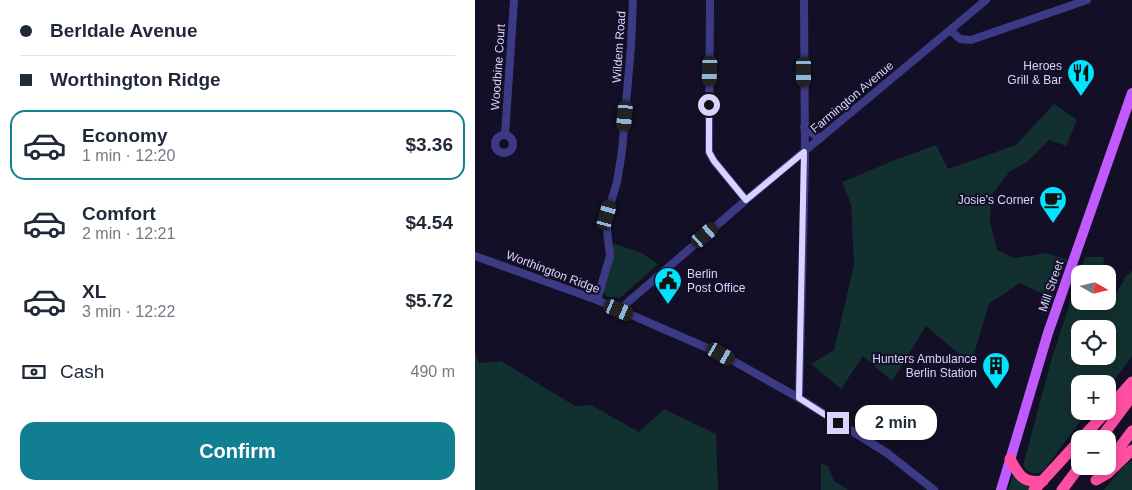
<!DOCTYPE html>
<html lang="en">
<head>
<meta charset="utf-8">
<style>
	body { margin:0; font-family:Helvetica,sans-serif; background:#f2f2f3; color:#1f2937; height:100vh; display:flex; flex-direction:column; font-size:19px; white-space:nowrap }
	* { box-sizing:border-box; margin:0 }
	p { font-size:16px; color:#747a83 }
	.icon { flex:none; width:28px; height:28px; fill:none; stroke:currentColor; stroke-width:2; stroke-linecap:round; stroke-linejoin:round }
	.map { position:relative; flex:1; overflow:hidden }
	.drawer { display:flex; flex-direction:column; background:#fff; width:475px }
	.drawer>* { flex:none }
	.hud { display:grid; align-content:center; height:110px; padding:0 20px; background:#fff }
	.needle { width:32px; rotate:98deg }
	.controls { position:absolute; left:596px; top:265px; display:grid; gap:10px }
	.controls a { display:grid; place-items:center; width:45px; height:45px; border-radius:10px; background:#fff; box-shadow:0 2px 8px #0003; font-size:25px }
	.end { position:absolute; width:22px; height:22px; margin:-11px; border:6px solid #d9d4ff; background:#111; box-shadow:0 0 0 2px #111 }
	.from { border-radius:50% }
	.bubble { position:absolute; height:35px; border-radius:15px; background:#fff; box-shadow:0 2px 8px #0003; font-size:16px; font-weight:600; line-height:35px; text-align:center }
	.car { position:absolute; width:15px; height:30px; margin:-15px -8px; border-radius:6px; box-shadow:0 0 4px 1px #0007; background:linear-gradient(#222 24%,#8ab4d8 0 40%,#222 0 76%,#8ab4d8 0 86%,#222 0) }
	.hud b { display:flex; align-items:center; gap:18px; height:48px; font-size:19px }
	.hud b+b { border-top:1px solid #e0e1e3 }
	.hud i { width:12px; height:12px; background:#1f2937 }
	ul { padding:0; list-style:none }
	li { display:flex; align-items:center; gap:15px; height:70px; margin:0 10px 8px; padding:0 10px; border:2px solid transparent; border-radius:15px }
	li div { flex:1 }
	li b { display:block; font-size:19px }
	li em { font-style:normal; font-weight:600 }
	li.selected { border-color:#117e91 }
	li>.icon { width:45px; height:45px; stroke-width:1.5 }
	.pay { display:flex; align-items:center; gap:12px; height:55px; padding:0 20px; font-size:19px }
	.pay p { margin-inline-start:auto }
	.cta { display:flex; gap:10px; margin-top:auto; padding:10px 20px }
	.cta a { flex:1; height:58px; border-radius:15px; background:#117e91; color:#fff; font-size:20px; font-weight:600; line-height:58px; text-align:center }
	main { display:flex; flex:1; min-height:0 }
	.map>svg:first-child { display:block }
	.green { fill:#12302f; fill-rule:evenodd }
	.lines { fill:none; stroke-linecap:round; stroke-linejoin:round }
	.minor { stroke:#3d3a85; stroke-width:8 }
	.major { stroke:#c25bff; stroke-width:10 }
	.highway { stroke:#ff4fa3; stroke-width:11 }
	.route { stroke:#d9d4ff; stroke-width:6 }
	.labels { text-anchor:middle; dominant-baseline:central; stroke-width:4; stroke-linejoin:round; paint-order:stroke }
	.street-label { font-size:12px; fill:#d9d4ff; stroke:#130f26 }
	.poi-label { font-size:12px; fill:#d9d4ff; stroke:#130f26; text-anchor:end }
</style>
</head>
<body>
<main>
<section class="drawer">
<div class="hud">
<b><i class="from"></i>Berldale Avenue</b>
<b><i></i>Worthington Ridge</b>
</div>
<ul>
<li class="selected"><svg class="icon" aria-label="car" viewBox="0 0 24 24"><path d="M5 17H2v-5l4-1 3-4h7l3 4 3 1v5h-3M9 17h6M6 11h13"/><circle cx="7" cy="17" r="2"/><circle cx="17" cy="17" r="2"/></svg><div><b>Economy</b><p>1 min · 12:20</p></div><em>$3.36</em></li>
<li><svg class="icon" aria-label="car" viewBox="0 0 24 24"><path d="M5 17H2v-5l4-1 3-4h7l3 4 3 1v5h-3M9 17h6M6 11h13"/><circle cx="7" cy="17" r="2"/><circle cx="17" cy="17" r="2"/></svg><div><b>Comfort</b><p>2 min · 12:21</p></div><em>$4.54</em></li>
<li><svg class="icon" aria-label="car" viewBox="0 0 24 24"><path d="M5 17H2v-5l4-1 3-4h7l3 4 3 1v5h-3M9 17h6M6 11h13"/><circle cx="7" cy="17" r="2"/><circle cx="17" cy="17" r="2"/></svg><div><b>XL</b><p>3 min · 12:22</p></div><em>$5.72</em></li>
</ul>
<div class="pay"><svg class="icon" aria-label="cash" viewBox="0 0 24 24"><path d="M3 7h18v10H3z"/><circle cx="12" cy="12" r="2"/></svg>Cash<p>490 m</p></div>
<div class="cta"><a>Confirm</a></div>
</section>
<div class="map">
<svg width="657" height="490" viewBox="0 0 657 490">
	<rect width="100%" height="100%" fill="#130f26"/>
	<path class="green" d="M 579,104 L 602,120 L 591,146 L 574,140 L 551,163 L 535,171 L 516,196 L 515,222 L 522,250 L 539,258 L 571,253 L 592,260 L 575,297 L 545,283 L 514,304 L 496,364 L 451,326 L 417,381 L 388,356 L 366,389 L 336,364 L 359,350 L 379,265 L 376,204 L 367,182 L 420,160 L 461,145 L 473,169 L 541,145 Z
		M 140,244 L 167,253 L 183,264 L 145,298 L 132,297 L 127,291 L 136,246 Z
		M 610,257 L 629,257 L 627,274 L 605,274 L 605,301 L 632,301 L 633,295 L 639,298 L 651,276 L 657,271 L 657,356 L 633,389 L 632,384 L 605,384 L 605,411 L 613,411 L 569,470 C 561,476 554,474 548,466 L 576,361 ZM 605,329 L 632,329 L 632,356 L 605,356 Z
		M 0,353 L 4,363 L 26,361 L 100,406 L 116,405 L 164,432 L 189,409 L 241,434 L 243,490 L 0,490 Z
		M 657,460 L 657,490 L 629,490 L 649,466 Z
		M 346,463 L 353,466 L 359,481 L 373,490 L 346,490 Z
		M 538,475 L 558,485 L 553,490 L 533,490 Z"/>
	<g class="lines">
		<path class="minor" d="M 235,0 L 234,152 L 239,161 L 271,200
			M 475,30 L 485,39 L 496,40 L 612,0
			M 329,127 L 345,139
			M 30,135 L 39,0
			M20 144a9 9 0 1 1 18 0a9 9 0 1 1-18 0Z
			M 0,256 L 122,300 L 246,354 L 324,398 L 412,453 L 459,490
			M 122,300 L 135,256 L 132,230 L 132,215 L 142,182 L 147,151 L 156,46 L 158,0
			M 144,310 L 271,200 L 511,0
			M 324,398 L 330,161 L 329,0"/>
		<path class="major" d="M 526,490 L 573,333 L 657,93"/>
		<path class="highway" d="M 632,410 L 657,382
			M 606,439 L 632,411
			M 625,439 L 657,396
			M 535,459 C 543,474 548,484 568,481
			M 632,464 L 657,431
			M 621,480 L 633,473 L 657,450
			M 559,490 L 605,440
			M 587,490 L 605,466"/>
	</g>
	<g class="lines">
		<path class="route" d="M 234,105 L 234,152 L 239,161 L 271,200 L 329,152 L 324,398 L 363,423"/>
	</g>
	<defs>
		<symbol id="restaurant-pin" viewBox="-11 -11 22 30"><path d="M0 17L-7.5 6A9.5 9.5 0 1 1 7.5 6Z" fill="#00e5ff" stroke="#130f26"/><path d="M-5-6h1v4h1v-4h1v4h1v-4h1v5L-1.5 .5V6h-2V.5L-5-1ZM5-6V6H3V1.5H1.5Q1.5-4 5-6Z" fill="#111"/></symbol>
		<symbol id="cafe-pin" viewBox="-11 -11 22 30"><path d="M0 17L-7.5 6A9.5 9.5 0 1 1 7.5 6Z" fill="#00e5ff" stroke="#130f26"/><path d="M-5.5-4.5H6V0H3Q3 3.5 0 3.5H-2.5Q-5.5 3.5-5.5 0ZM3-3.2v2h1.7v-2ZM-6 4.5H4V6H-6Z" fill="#111"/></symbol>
		<symbol id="civic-pin" viewBox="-11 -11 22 30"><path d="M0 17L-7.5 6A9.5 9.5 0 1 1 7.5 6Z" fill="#00e5ff" stroke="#130f26"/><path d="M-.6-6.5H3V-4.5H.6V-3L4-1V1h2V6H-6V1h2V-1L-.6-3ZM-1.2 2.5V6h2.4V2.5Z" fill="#111"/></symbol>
		<symbol id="building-pin" viewBox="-11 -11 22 30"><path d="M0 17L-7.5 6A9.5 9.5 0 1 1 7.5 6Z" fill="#00e5ff" stroke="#130f26"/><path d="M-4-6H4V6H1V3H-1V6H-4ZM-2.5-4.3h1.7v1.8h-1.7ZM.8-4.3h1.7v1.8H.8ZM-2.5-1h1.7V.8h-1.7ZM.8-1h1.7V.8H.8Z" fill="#111"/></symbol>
	</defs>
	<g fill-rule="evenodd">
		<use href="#restaurant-pin" x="590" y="57" width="32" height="43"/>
		<use href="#cafe-pin" x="562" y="184" width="32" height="43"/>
		<use href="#civic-pin" x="177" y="265" width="32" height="43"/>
		<use href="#building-pin" x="505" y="350" width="32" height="43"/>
	</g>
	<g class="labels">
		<g class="street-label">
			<text transform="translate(144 47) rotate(-86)">Wildem Road</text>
			<text transform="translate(23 67) rotate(-86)">Woodbine Court</text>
			<text transform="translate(377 97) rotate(-40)">Farmington Avenue</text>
			<text transform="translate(78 272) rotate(21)">Worthington Ridge</text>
			<text transform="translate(576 286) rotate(-71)">Mill Street</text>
		</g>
		<g class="poi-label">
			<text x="587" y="66">Heroes<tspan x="587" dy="14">Grill &amp; Bar</tspan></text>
			<text x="559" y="200">Josie's Corner</text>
			<text x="212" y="274" text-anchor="start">Berlin<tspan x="212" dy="14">Post Office</tspan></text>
			<text x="502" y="359">Hunters Ambulance<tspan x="502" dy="14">Berlin Station</tspan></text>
		</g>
	</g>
</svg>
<div class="controls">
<a><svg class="needle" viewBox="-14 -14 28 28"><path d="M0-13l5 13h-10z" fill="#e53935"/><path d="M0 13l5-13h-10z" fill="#747a83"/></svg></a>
<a><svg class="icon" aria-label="locate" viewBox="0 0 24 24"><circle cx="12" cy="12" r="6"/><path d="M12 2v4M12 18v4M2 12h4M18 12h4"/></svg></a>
<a>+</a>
<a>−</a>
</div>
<i class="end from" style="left:234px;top:105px"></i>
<i class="end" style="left:363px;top:423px"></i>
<div class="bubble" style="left:380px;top:405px;width:82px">2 min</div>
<i class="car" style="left:235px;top:71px;rotate:182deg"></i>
<i class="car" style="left:329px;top:72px;rotate:180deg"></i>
<i class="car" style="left:150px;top:116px;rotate:185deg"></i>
<i class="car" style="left:132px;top:215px;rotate:16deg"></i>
<i class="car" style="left:230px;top:235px;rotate:49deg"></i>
<i class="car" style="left:144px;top:310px;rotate:113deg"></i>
<i class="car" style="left:246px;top:354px;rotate:120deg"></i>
</div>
</main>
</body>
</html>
